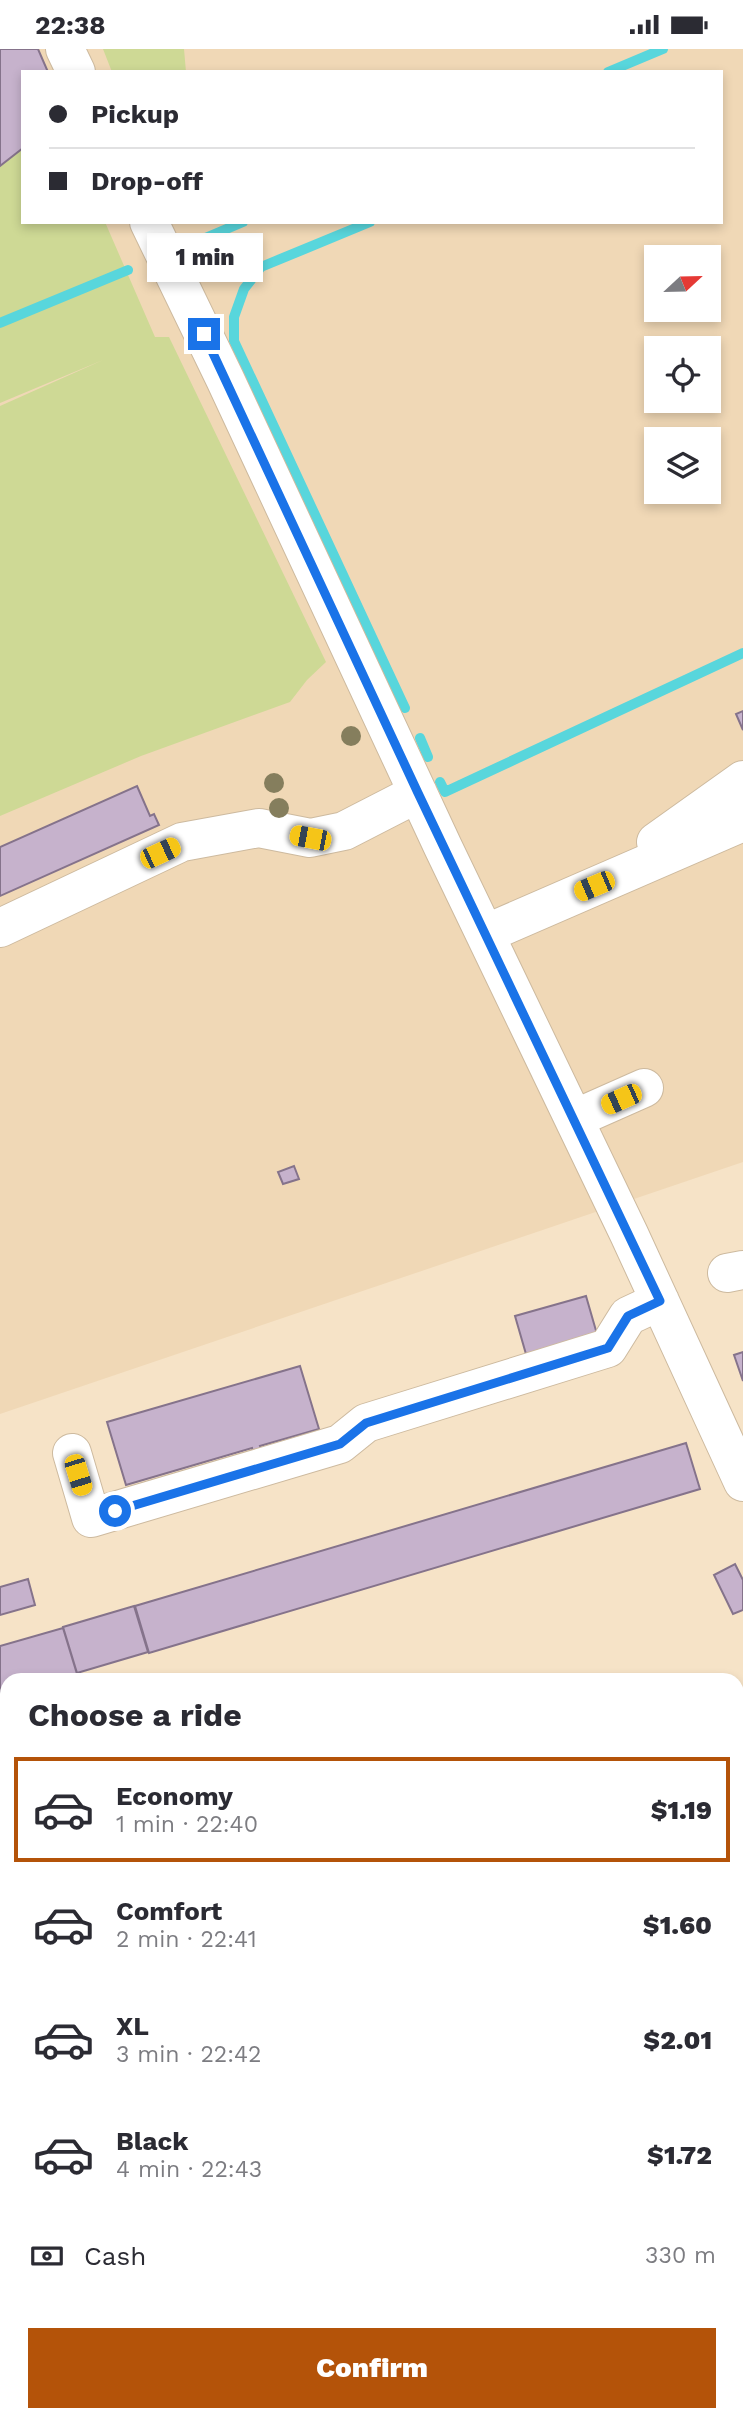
<!DOCTYPE html>
<html lang="en">
<head>
<meta charset="utf-8">
<style>
	body { margin:0; font-family:"Work Sans",sans-serif; background:#f7f7f7; color:#2b2b33; height:100vh; display:flex; flex-direction:column; font-size:26px; white-space:nowrap }
	* { box-sizing:border-box; margin:0 }
	p { font-size:23px; color:#7c7c81 }
	.icon { flex:none; width:38px; height:38px; fill:none; stroke:currentColor; stroke-width:2; stroke-linecap:round; stroke-linejoin:round }
	.map { position:relative; flex:1; overflow:hidden }
	.panel { position:absolute; left:0px; top:1624px; width:744px; height:749px; display:flex; flex-direction:column; background:#fff; border-radius:21px 21px 0 0; box-shadow:0 4px 10px #0003 }
	.panel>* { flex:none }
	.hud { position:absolute; left:21px; top:21px; width:702px; height:154px; border-radius:0px; box-shadow:0 4px 10px #0003; display:grid; align-content:center; height:154px; padding:0 28px; background:#fff }
	.needle { width:46px; rotate:68deg }
	.buttons { position:absolute; left:644px; top:196px; display:grid; gap:14px }
	.buttons a { display:grid; place-items:center; width:77px; height:77px; border-radius:0px; background:#fff; box-shadow:0 4px 10px #0003; font-size:35px }
	.end { position:absolute; width:32px; height:32px; margin:-16px; border:9px solid #1a73e8; background:#fff; box-shadow:0 0 0 4px #fff }
	.from { border-radius:50% }
	.bubble { position:absolute; height:49px; border-radius:0px; background:#fff; box-shadow:0 4px 10px #0003; font-size:23px; font-weight:800; line-height:49px; text-align:center }
	.car { position:absolute; width:21px; height:42px; margin:-21px -10px; border-radius:9px; box-shadow:0 0 5px 2px #0007; background:linear-gradient(#f5c518 24%,#345 0 40%,#f5c518 0 76%,#345 0 86%,#f5c518 0) }
	.hud b { display:flex; align-items:center; gap:24px; height:66px; font-size:26px }
	.hud b+b { border-top:2px solid #e1e1e2 }
	.hud i { width:18px; height:18px; background:#2b2b33 }
	ul { padding:0; list-style:none }
	li { display:flex; align-items:center; gap:21px; height:105px; margin:0 14px 10px; padding:0 14px; border:4px solid transparent; border-radius:0px }
	li div { flex:1 }
	li b { display:block; font-size:26px }
	li em { font-style:normal; font-weight:800 }
	li.current { border-color:#b45309 }
	li>.icon { width:63px; height:63px; stroke-width:1.5 }
	h2 { padding:0 28px; font-size:32px; line-height:84px }
	.pay { display:flex; align-items:center; gap:18px; height:77px; padding:0 28px; font-size:26px }
	.pay p { margin-inline-start:auto }
	.cta { display:flex; gap:14px; margin-top:auto; padding:14px 28px }
	.cta a { flex:1; height:80px; border-radius:0px; background:#b45309; color:#fff; font-size:28px; font-weight:800; line-height:80px; text-align:center }
	.status { display:flex; justify-content:space-between; align-items:center; height:49px; padding:0 35px; background:#fff; direction:ltr }
	.status svg { height:19px; fill:currentColor }
	.map>svg:first-child { display:block }
	.built { fill:#f0d8b6; fill-rule:evenodd }
	.green { fill:#ced995 }
	.lines { fill:none; stroke-linecap:round; stroke-linejoin:round }
	.stream { stroke:#58d6dc; stroke-width:10 }
	.building { fill:#c6b2cc; stroke:#85738b; stroke-width:2 }
	.minor-casing { stroke:#cdba9f; stroke-width:40 }
	.path { stroke:#938672; stroke-width:4.5; stroke-dasharray:2 5; stroke-linecap:butt }
	.minor { stroke:#fff; stroke-width:38 }
	.tree { fill:#857e5d }
	.route { stroke:#1a73e8; stroke-width:9 }
</style>
</head>
<body>
<div class="status"><b>22:38</b><svg viewBox="0 0 49 12"><path d="M0 12V9h3v3zM5 12V6h3v6zM10 12V3h3v9zM15 12V0h3v12zM26 1h20v11H26zM47 4h2v5h-2z"/></svg></div>
<div class="map">
<svg width="743" height="2373" viewBox="0 0 743 2373">
	<rect width="100%" height="100%" fill="#f6e3c7"/>
	<path class="built" d="M 0,0 L 743,0 L 743,1113 L 0,1365 ZM 23,23 L 721,23 L 721,173 L 23,173 ZM 656,208 L 709,208 L 709,261 L 656,261 ZM 656,299 L 709,299 L 709,352 L 656,352 ZM 656,390 L 709,390 L 709,443 L 656,443 Z"/>
	<path class="green" d="M 0,0 L 23,23 L 23,173 L 105,173 L 155,288 L 169,288 L 326,613 L 307,631 L 290,653 L 141,707 L 0,767 L 0,357 L 103,311 L 0,354 Z
		M 103,0 L 184,0 L 186,23 L 112,23 Z"/>
	<g class="lines">
		<path class="stream" d="M 608,23 L 663,0
			M 370,173 L 261,218 L 244,240 L 234,268 L 234,292 L 405,659
			M 184,198 L 243,173
			M 0,274 L 128,221
			M 420,689 L 428,708
			M 440,733 L 445,743 L 743,604"/>
	</g>
	<path class="building" d="M 0,0 L 38,0 L 48,23 L 23,23 L 23,99 L 0,117 Z
		M 743,662 L 743,681 L 736,665 Z
		M 137,737 L 150,767 L 154,765 L 159,776 L 0,847 L 0,798 Z
		M 294,1117 L 299,1130 L 283,1135 L 278,1123 Z
		M 586,1247 L 599,1292 L 528,1312 L 515,1267 Z
		M 743,1303 L 743,1332 L 734,1306 Z
		M 300,1317 L 319,1380 L 260,1397 L 262,1402 L 253,1405 L 252,1399 L 126,1436 L 107,1373 Z
		M 686,1394 L 700,1440 L 149,1604 L 135,1557 Z
		M 735,1515 L 743,1531 L 743,1561 L 733,1565 L 714,1526 Z
		M 28,1530 L 35,1556 L 0,1566 L 0,1538 Z
		M 134,1557 L 148,1603 L 77,1624 L 63,1578 Z
		M 63,1579 L 77,1625 L 56,1631 L 7,1631 L 7,1646 L 0,1648 L 0,1597 Z
		M 743,1669 L 743,1771 L 737,1772 L 737,1671 Z"/>
	<g class="lines">
		<defs>
			<path id="minor" d="M 65,0 L 76,23
				M 149,173 L 225,330 L 443,798 L 629,1185 L 743,1433
				M 656,793 L 743,731
				M 0,879 L 182,793 L 259,779 L 310,789 L 344,782 L 418,744
				M 485,885 L 743,773
				M 574,1070 L 644,1039
				M 727,1224 L 743,1221
				M 72,1404 L 91,1469 L 340,1395 L 366,1374 L 608,1299 L 628,1267 L 660,1252
				M 737,1821 L 743,1820
				M 0,2030 L 7,2028"/>
		</defs>
		<use href="#minor" class="minor-casing"/>
		<path class="path" d="M 737,2106 L 743,2104
			M 55,2373 L 60,2366"/>
		<use href="#minor" class="minor"/>
	</g>
	<g class="tree">
		<circle cx="351" cy="687" r="10"/>
		<circle cx="274" cy="734" r="10"/>
		<circle cx="279" cy="759" r="10"/>
	</g>
	<g class="lines">
		<path class="route" d="M 115,1462 L 340,1395 L 366,1374 L 608,1299 L 628,1267 L 660,1252 L 418,744 L 204,285"/>
	</g>
</svg>
<div class="buttons">
<a><svg class="needle" viewBox="-14 -14 28 28"><path d="M0-13l5 13h-10z" fill="#e53935"/><path d="M0 13l5-13h-10z" fill="#7c7c81"/></svg></a>
<a><svg class="icon" aria-label="locate" viewBox="0 0 24 24"><circle cx="12" cy="12" r="6"/><path d="M12 2v4M12 18v4M2 12h4M18 12h4"/></svg></a>
<a><svg class="icon" aria-label="layers" viewBox="0 0 24 24"><path d="M12 4l9 5-9 5-9-5zM3 14l9 5 9-5"/></svg></a>
</div>
<i class="end from" style="left:115px;top:1462px"></i>
<i class="end" style="left:204px;top:285px"></i>
<div class="bubble" style="left:147px;top:184px;width:116px">1 min</div>
<i class="car" style="left:310px;top:789px;rotate:281deg"></i>
<i class="car" style="left:160px;top:804px;rotate:65deg"></i>
<i class="car" style="left:594px;top:837px;rotate:247deg"></i>
<i class="car" style="left:621px;top:1050px;rotate:246deg"></i>
<i class="car" style="left:78px;top:1426px;rotate:163deg"></i>
<div class="hud">
<b><i class="from"></i>Pickup</b>
<b><i></i>Drop-off</b>
</div>
<section class="panel">
<h2>Choose a ride</h2>
<ul>
<li class="current"><svg class="icon" aria-label="car" viewBox="0 0 24 24"><path d="M5 17H2v-5l4-1 3-4h7l3 4 3 1v5h-3M9 17h6M6 11h13"/><circle cx="7" cy="17" r="2"/><circle cx="17" cy="17" r="2"/></svg><div><b>Economy</b><p>1 min · 22:40</p></div><em>$1.19</em></li>
<li><svg class="icon" aria-label="car" viewBox="0 0 24 24"><path d="M5 17H2v-5l4-1 3-4h7l3 4 3 1v5h-3M9 17h6M6 11h13"/><circle cx="7" cy="17" r="2"/><circle cx="17" cy="17" r="2"/></svg><div><b>Comfort</b><p>2 min · 22:41</p></div><em>$1.60</em></li>
<li><svg class="icon" aria-label="car" viewBox="0 0 24 24"><path d="M5 17H2v-5l4-1 3-4h7l3 4 3 1v5h-3M9 17h6M6 11h13"/><circle cx="7" cy="17" r="2"/><circle cx="17" cy="17" r="2"/></svg><div><b>XL</b><p>3 min · 22:42</p></div><em>$2.01</em></li>
<li><svg class="icon" aria-label="car" viewBox="0 0 24 24"><path d="M5 17H2v-5l4-1 3-4h7l3 4 3 1v5h-3M9 17h6M6 11h13"/><circle cx="7" cy="17" r="2"/><circle cx="17" cy="17" r="2"/></svg><div><b>Black</b><p>4 min · 22:43</p></div><em>$1.72</em></li>
</ul>
<div class="pay"><svg class="icon" aria-label="cash" viewBox="0 0 24 24"><path d="M3 7h18v10H3z"/><circle cx="12" cy="12" r="2"/></svg>Cash<p>330 m</p></div>
<div class="cta"><a>Confirm</a></div>
</section>
</div>
</body>
</html>
